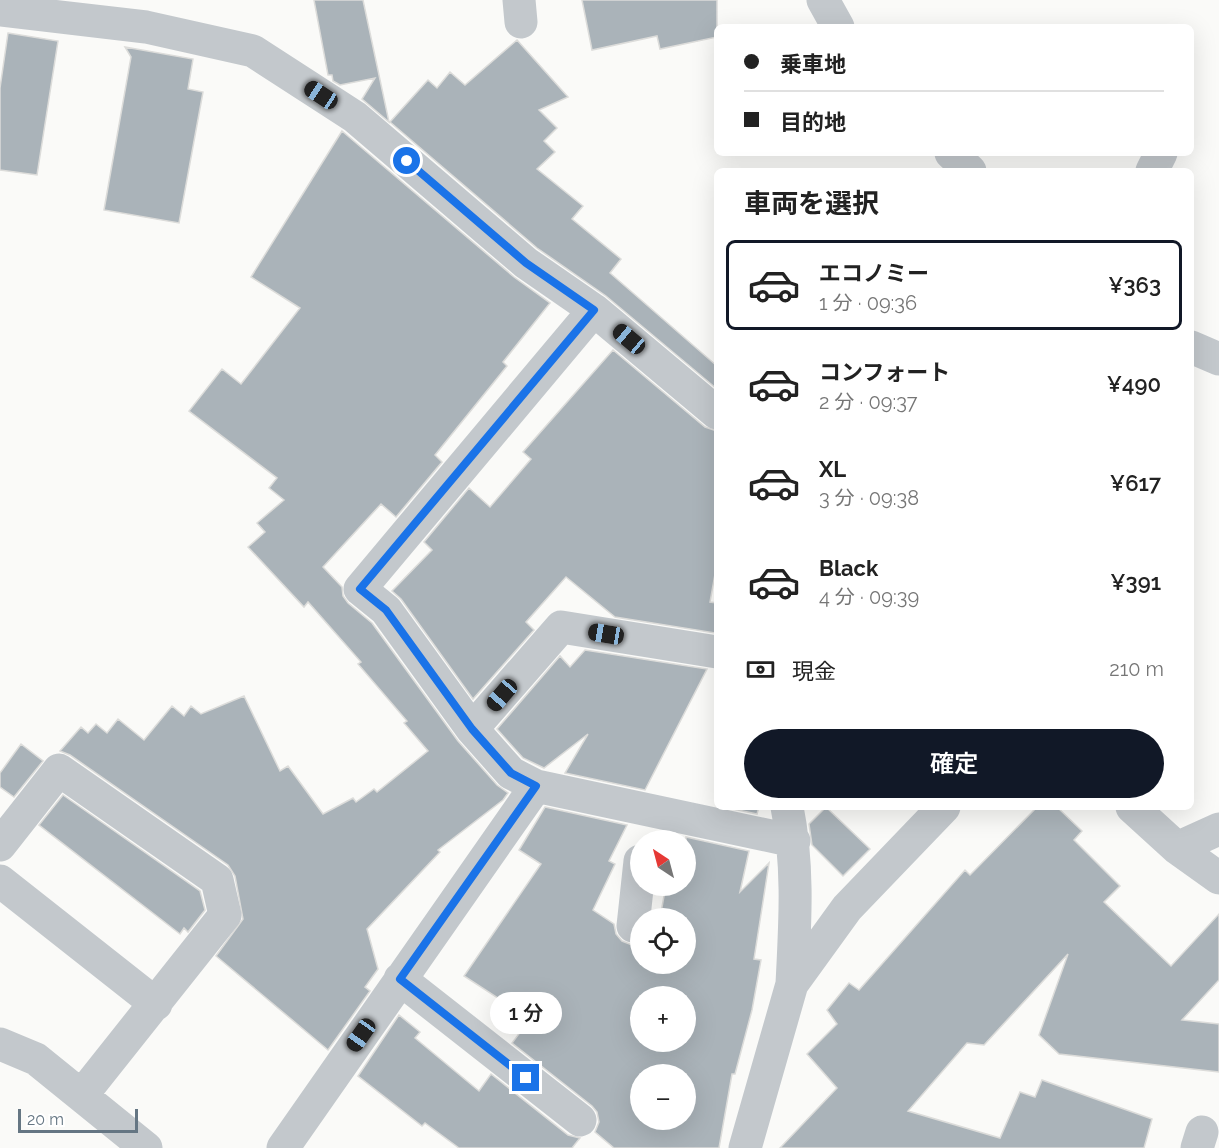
<!DOCTYPE html>
<html lang="ja">
<head>
<meta charset="utf-8">
<style>
	body { margin:0; font-family:Raleway,"Noto Sans JP",sans-serif; background:#f6f6f6; color:#222; height:100vh; display:flex; flex-direction:column; font-size:22px; white-space:nowrap }
	* { box-sizing:border-box; margin:0 }
	p { font-size:20px; color:#767676 }
	.icon { flex:none; width:33px; height:33px; fill:none; stroke:currentColor; stroke-width:2; stroke-linecap:round; stroke-linejoin:round }
	.map { position:relative; flex:1; overflow:hidden }
	.sheet { position:absolute; left:714px; top:168px; width:480px; height:642px; display:flex; flex-direction:column; background:#fff; border-radius:9px; box-shadow:0 6px 24px #0002 }
	.sheet>* { flex:none }
	.banner { position:absolute; left:714px; top:24px; width:480px; height:132px; border-radius:9px; box-shadow:0 6px 24px #0002; display:grid; align-content:center; height:132px; padding:0 30px; background:#fff }
	.needle { width:39px; rotate:324deg }
	.fabs { position:absolute; left:630px; top:830px; display:grid; gap:12px }
	.fabs a { display:grid; place-items:center; width:66px; height:66px; border-radius:50%; background:#fff; box-shadow:0 6px 24px #0002; font-size:30px }
	.scale { position:absolute; left:18px; bottom:15px; width:120px; box-sizing:border-box; padding-left:6px; border:3px solid #657683; border-top:0; font-size:16px; line-height:21px; white-space:nowrap; color:#657683; -webkit-text-stroke:4px #fff; paint-order:stroke }
	.end { position:absolute; width:27px; height:27px; margin:-14px; border:8px solid #1a73e8; background:#fff; box-shadow:0 0 0 3px #fff }
	.from { border-radius:50% }
	.bubble { position:absolute; height:42px; border-radius:21px; background:#fff; box-shadow:0 6px 24px #0002; font-size:20px; font-weight:600; line-height:42px; text-align:center }
	.car { position:absolute; width:18px; height:36px; margin:-18px -9px; border-radius:8px; box-shadow:0 0 4px 2px #0007; background:linear-gradient(#222 24%,#8ab4d8 0 40%,#222 0 76%,#8ab4d8 0 86%,#222 0) }
	.banner b { display:flex; align-items:center; gap:21px; height:57px; font-size:22px }
	.banner b+b { border-top:2px solid #e0e0e0 }
	.banner i { width:15px; height:15px; background:#222 }
	ul { padding:0; list-style:none }
	li { display:flex; align-items:center; gap:18px; height:90px; margin:0 12px 9px; padding:0 18px; border:3px solid transparent; border-radius:9px }
	li div { flex:1 }
	li b { display:block; font-size:22px }
	li em { font-style:normal; font-weight:600 }
	li.current { border-color:#111827 }
	li>.icon { width:54px; height:54px; stroke-width:1.5 }
	h2 { padding:0 30px; font-size:27px; line-height:72px }
	.pay { display:flex; align-items:center; gap:15px; height:66px; padding:0 30px; font-size:22px }
	.pay p { margin-inline-start:auto }
	.primary-button { display:flex; gap:12px; margin-top:auto; padding:12px 30px }
	.primary-button a { flex:1; height:69px; border-radius:36px; background:#111827; color:#fff; font-size:24px; font-weight:600; line-height:69px; text-align:center }
	.map>svg:first-child { display:block }
	.building { fill:#aab3b9; stroke:#dcdcda; stroke-width:1.5; fill-rule:evenodd }
	.lines { fill:none; stroke-linecap:round; stroke-linejoin:round }
	.minor { stroke:#c3c8cc; stroke-width:33 }
	.route { stroke:#1a73e8; stroke-width:8 }
</style>
</head>
<body>
<div class="map">
<svg width="1219" height="1148" viewBox="0 0 1219 1148">
	<rect width="100%" height="100%" fill="#fafaf8"/>
	<path class="building" d="M 314,0 L 363,0 L 389,122 L 362,99 L 375,78 L 340,85 L 333,81 L 332,75 L 328,75 Z
		M 582,0 L 717,0 L 717,37 L 660,49 L 657,36 L 592,50 Z
		M 8,33 L 58,41 L 37,175 L 0,170 L 0,88 Z
		M 517,40 L 568,97 L 539,110 L 557,128 L 544,141 L 555,152 L 537,169 L 583,206 L 572,219 L 621,259 L 610,273 L 717,366 L 717,389 L 606,296 L 537,248 L 390,122 L 428,80 L 437,88 L 450,72 L 465,85 Z
		M 125,47 L 193,59 L 188,89 L 203,92 L 179,223 L 104,210 L 131,57 Z
		M 342,131 L 514,277 L 550,303 L 503,362 L 507,366 L 435,455 L 442,462 L 396,517 L 381,504 L 323,567 L 342,587 L 343,596 L 348,603 L 372,623 L 458,741 L 497,785 L 508,793 L 503,800 L 438,850 L 440,852 L 367,929 L 378,969 L 365,987 L 370,991 L 328,1050 L 216,956 L 243,919 L 235,876 L 228,865 L 70,755 L 60,751 L 81,727 L 88,733 L 96,724 L 107,733 L 118,719 L 144,740 L 172,706 L 184,716 L 191,706 L 201,714 L 244,696 L 280,771 L 288,766 L 323,814 L 353,798 L 356,802 L 374,789 L 377,792 L 428,751 L 404,723 L 407,721 L 358,664 L 361,662 L 308,602 L 304,607 L 248,547 L 265,532 L 257,523 L 284,500 L 269,488 L 277,478 L 189,411 L 222,369 L 241,384 L 300,308 L 251,277 Z
		M 613,350 L 705,427 L 717,431 L 717,563 L 710,602 L 717,603 L 715,633 L 615,617 L 566,577 L 526,622 L 534,630 L 473,699 L 401,599 L 392,591 L 432,550 L 424,542 L 469,488 L 490,507 L 531,459 L 523,452 Z
		M 585,650 L 707,669 L 645,790 L 565,773 L 588,734 L 544,768 L 523,758 L 497,729 L 560,656 L 570,667 Z
		M 21,744 L 43,761 L 14,797 L 0,787 L 0,773 Z
		M 63,795 L 200,891 L 205,910 L 188,932 L 184,928 L 180,934 L 39,825 Z
		M 545,807 L 627,825 L 609,861 L 615,864 L 593,910 L 614,924 L 616,934 L 622,941 L 632,945 L 640,943 L 640,963 L 686,963 L 686,918 L 660,918 L 666,885 L 686,885 L 686,837 L 749,851 L 740,892 L 769,863 L 754,959 L 761,960 L 752,1010 L 735,1074 L 732,1074 L 719,1148 L 614,1148 L 595,1132 L 599,1122 L 597,1112 L 592,1106 L 512,1043 L 530,1019 L 464,976 L 541,864 L 519,850 ZM 640,996 L 686,996 L 686,1041 L 640,1041 ZM 640,1074 L 686,1074 L 686,1119 L 640,1119 Z
		M 724,807 L 759,807 L 757,814 Z
		M 826,807 L 870,849 L 843,876 L 812,845 L 809,824 Z
		M 1037,807 L 1057,807 L 1082,831 L 1074,840 L 1120,886 L 1104,902 L 1171,966 L 1219,914 L 1219,980 L 1182,1020 L 1219,1024 L 1219,1072 L 1059,1054 L 1039,1035 L 1068,954 L 984,1045 L 967,1043 L 908,1111 L 1000,1138 L 1020,1092 L 1035,1097 L 1042,1080 L 1152,1119 L 1144,1148 L 780,1148 L 837,1088 L 807,1054 L 837,1024 L 827,1010 L 849,983 L 859,990 L 965,870 L 970,875 Z
		M 399,1015 L 420,1032 L 415,1038 L 479,1091 L 491,1074 L 568,1135 L 580,1138 L 572,1148 L 459,1148 L 425,1123 L 422,1126 L 358,1076 Z"/>
	<g class="lines">
		<path class="minor" d="M 519,0 L 521,22
			M 823,0 L 838,27
			M 0,10 L 146,27 L 253,51 L 355,117 L 526,263 L 594,310 L 717,413
			M 951,153 L 970,171
			M 1152,171 L 1161,153
			M 594,310 L 360,589 L 386,610 L 472,729 L 511,773 L 536,786 L 794,841
			M 1191,347 L 1219,359
			M 472,729 L 561,627 L 717,652
			M 787,807 C 799,866 795,924 792,984
			M 1132,807 L 1177,848 L 1219,878
			M 0,845 L 59,770 L 217,880 L 225,915 L 82,1095
			M 1177,848 L 1219,829
			M 0,881 L 156,1004
			M 633,926 L 640,861
			M 400,979 L 580,1120
			M 0,1044 L 36,1059 L 146,1148
			M 283,1148 L 536,786
			M 745,1148 L 792,984 L 847,908 L 944,807
			M 1197,1148 L 1202,1132"/>
	</g>
	<g class="lines">
		<path class="route" d="M 407,161 L 526,263 L 594,310 L 360,589 L 386,610 L 472,729 L 511,773 L 536,786 L 400,979 L 526,1078"/>
	</g>
</svg>
<div class="fabs">
<a><svg class="needle" viewBox="-14 -14 28 28"><path d="M0-13l5 13h-10z" fill="#e53935"/><path d="M0 13l5-13h-10z" fill="#767676"/></svg></a>
<a><svg class="icon" aria-label="locate" viewBox="0 0 24 24"><circle cx="12" cy="12" r="6"/><path d="M12 2v4M12 18v4M2 12h4M18 12h4"/></svg></a>
<a>+</a>
<a>−</a>
</div>
<div class="scale">20 m</div>
<i class="end from" style="left:407px;top:161px"></i>
<i class="end" style="left:526px;top:1078px"></i>
<div class="bubble" style="left:490px;top:992px;width:72px">1 分</div>
<i class="car" style="left:321px;top:95px;rotate:303deg"></i>
<i class="car" style="left:629px;top:339px;rotate:310deg"></i>
<i class="car" style="left:606px;top:634px;rotate:279deg"></i>
<i class="car" style="left:502px;top:695px;rotate:221deg"></i>
<i class="car" style="left:361px;top:1035px;rotate:215deg"></i>
<div class="banner">
<b><i class="from"></i>乗車地</b>
<b><i></i>目的地</b>
</div>
<section class="sheet">
<h2>車両を選択</h2>
<ul>
<li class="current"><svg class="icon" aria-label="car" viewBox="0 0 24 24"><path d="M5 17H2v-5l4-1 3-4h7l3 4 3 1v5h-3M9 17h6M6 11h13"/><circle cx="7" cy="17" r="2"/><circle cx="17" cy="17" r="2"/></svg><div><b>エコノミー</b><p>1 分 · 09:36</p></div><em>¥363</em></li>
<li><svg class="icon" aria-label="car" viewBox="0 0 24 24"><path d="M5 17H2v-5l4-1 3-4h7l3 4 3 1v5h-3M9 17h6M6 11h13"/><circle cx="7" cy="17" r="2"/><circle cx="17" cy="17" r="2"/></svg><div><b>コンフォート</b><p>2 分 · 09:37</p></div><em>¥490</em></li>
<li><svg class="icon" aria-label="car" viewBox="0 0 24 24"><path d="M5 17H2v-5l4-1 3-4h7l3 4 3 1v5h-3M9 17h6M6 11h13"/><circle cx="7" cy="17" r="2"/><circle cx="17" cy="17" r="2"/></svg><div><b>XL</b><p>3 分 · 09:38</p></div><em>¥617</em></li>
<li><svg class="icon" aria-label="car" viewBox="0 0 24 24"><path d="M5 17H2v-5l4-1 3-4h7l3 4 3 1v5h-3M9 17h6M6 11h13"/><circle cx="7" cy="17" r="2"/><circle cx="17" cy="17" r="2"/></svg><div><b>Black</b><p>4 分 · 09:39</p></div><em>¥391</em></li>
</ul>
<div class="pay"><svg class="icon" aria-label="cash" viewBox="0 0 24 24"><path d="M3 7h18v10H3z"/><circle cx="12" cy="12" r="2"/></svg>現金<p>210 m</p></div>
<div class="primary-button"><a>確定</a></div>
</section>
</div>
</body>
</html>
